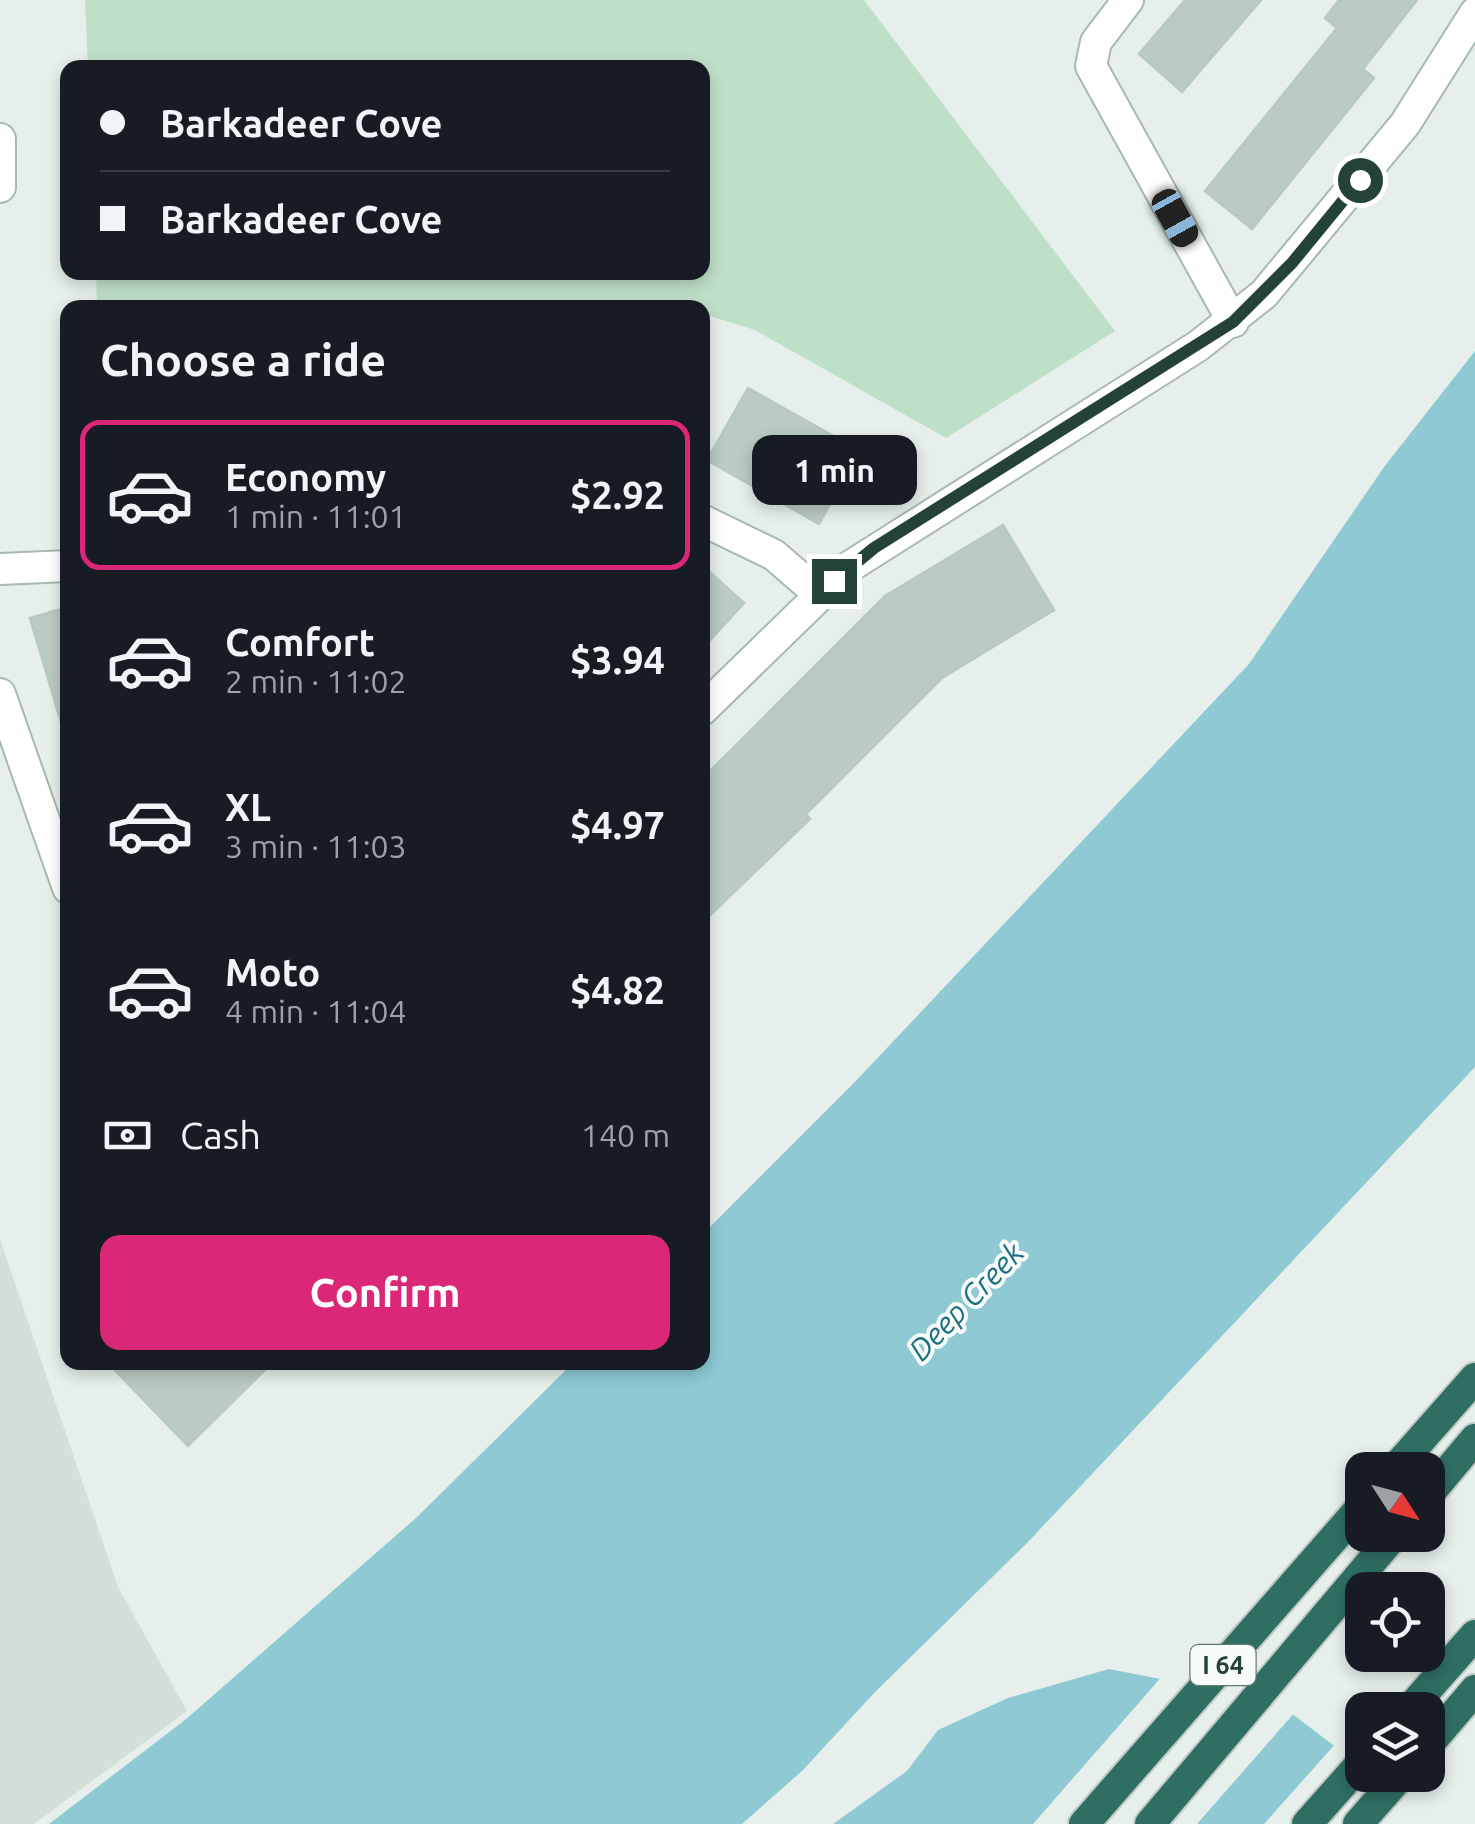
<!DOCTYPE html>
<html lang="en">
<head>
<meta charset="utf-8">
<style>
	body { margin:0; font-family:Ubuntu,sans-serif; background:#20242c; color:#f1f3f6; height:100vh; display:flex; flex-direction:column; font-size:38px; white-space:nowrap }
	* { box-sizing:border-box; margin:0 }
	p { font-size:32px; color:#9ea1a6 }
	.icon { flex:none; width:55px; height:55px; fill:none; stroke:currentColor; stroke-width:2; stroke-linecap:round; stroke-linejoin:round }
	.map { position:relative; flex:1; overflow:hidden }
	.panel { position:absolute; left:60px; top:300px; width:650px; height:1070px; display:flex; flex-direction:column; background:#171b24; border-radius:20px; box-shadow:0 5px 15px #0003 }
	.panel>* { flex:none }
	.guide { position:absolute; left:60px; top:60px; width:650px; height:220px; border-radius:20px; box-shadow:0 5px 15px #0003; display:grid; align-content:center; height:220px; padding:0 40px; background:#171b24 }
	.needle { width:65px; rotate:126deg }
	.controls { position:absolute; left:1345px; top:1452px; display:grid; gap:20px }
	.controls a { display:grid; place-items:center; width:100px; height:100px; border-radius:20px; background:#171b24; box-shadow:0 5px 15px #0003; font-size:50px }
	.end { position:absolute; width:45px; height:45px; margin:-22px; border:12px solid #24423a; background:#fff; box-shadow:0 0 0 5px #fff }
	.from { border-radius:50% }
	.bubble { position:absolute; height:70px; border-radius:20px; background:#171b24; box-shadow:0 5px 15px #0003; font-size:32px; font-weight:700; line-height:70px; text-align:center }
	.car { position:absolute; width:30px; height:60px; margin:-30px -15px; border-radius:12px; box-shadow:0 0 8px 2px #0007; background:linear-gradient(#222 24%,#8ab4d8 0 40%,#222 0 76%,#8ab4d8 0 86%,#222 0) }
	.guide b { display:flex; align-items:center; gap:35px; height:95px; font-size:38px }
	.guide b+b { border-top:2px solid #363941 }
	.guide i { width:25px; height:25px; background:#f1f3f6 }
	ul { padding:0; list-style:none }
	li { display:flex; align-items:center; gap:30px; height:150px; margin:0 20px 15px; padding:0 20px; border:5px solid transparent; border-radius:20px }
	li div { flex:1 }
	li b { display:block; font-size:38px }
	li em { font-style:normal; font-weight:700 }
	li.active { border-color:#db2777 }
	li>.icon { width:90px; height:90px; stroke-width:1.5 }
	h2 { padding:0 40px; font-size:45px; line-height:120px }
	.pay { display:flex; align-items:center; gap:25px; height:110px; padding:0 40px; font-size:38px }
	.pay p { margin-inline-start:auto }
	.action { display:flex; gap:20px; margin-top:auto; padding:20px 40px }
	.action a { flex:1; height:115px; border-radius:20px; background:#db2777; color:#fff; font-size:40px; font-weight:700; line-height:115px; text-align:center }
	.map>svg:first-child { display:block }
	.built { fill:#d4dfda }
	.green { fill:#bfe0c8 }
	.water { fill:#8ec9d4 }
	.pier { fill:#e6efeb }
	.building { fill:#bbcac4; stroke:#b8c9c2; stroke-width:2.5 }
	.lines { fill:none; stroke-linecap:round; stroke-linejoin:round }
	.minor-casing { stroke:#a8b8b2; stroke-width:34 }
	.highway-casing { stroke:#c2cac8; stroke-width:34 }
	.minor { stroke:#fff; stroke-width:30 }
	.highway { stroke:#2f6f62; stroke-width:30 }
	.route { stroke:#24423a; stroke-width:12 }
	.labels { text-anchor:middle; dominant-baseline:central; stroke-width:8; stroke-linejoin:round; paint-order:stroke }
	.shield { fill:#f7fbf9; stroke:#637a73; stroke-width:2.5 }
	.shield-label { font-size:25px; font-weight:bold; fill:#24423a }
	.water-label { font-size:30px; font-style:italic; fill:#1c6f80; stroke:#f7fbf9 }
</style>
</head>
<body>
<div class="map">
<svg width="1475" height="1824" viewBox="0 0 1475 1824">
	<rect width="100%" height="100%" fill="#e6efeb"/>
	<path class="built" d="M 0,1239 L 118,1587 L 187,1711 L 34,1824 L 0,1824 Z"/>
	<path class="green" d="M 85,0 L 864,0 L 1115,331 L 946,438 L 755,330 L 703,314 L 702,308 L 599,302 L 551,308 L 97,307 L 96,273 L 702,272 L 702,68 L 88,67 Z"/>
	<path class="water" d="M 1475,351 L 1475,1067 L 1027,1543 L 875,1692 L 803,1770 L 742,1824 L 49,1824 L 185,1720 L 416,1518 L 573,1363 L 702,1362 L 703,1234 L 854,1083 L 1249,664 L 1384,467 Z
		M 1109,1669 L 1238,1694 L 1266,1694 L 1362,1767 L 1378,1824 L 833,1824 L 907,1771 L 938,1730 L 1008,1698 Z"/>
	<path class="pier" d="M 1164,1674 L 1239,1689 L 1266,1689 L 1296,1711 L 1197,1824 L 1033,1824 Z
		M 1337,1742 L 1362,1761 L 1362,1775 L 1381,1775 L 1387,1782 L 1383,1824 L 1264,1824 Z"/>
	<path class="building" d="M 1185,0 L 1261,0 L 1182,92 L 1139,54 Z
		M 1339,0 L 1417,0 L 1363,69 L 1374,78 L 1252,229 L 1205,191 L 1337,28 L 1325,18 Z
		M 748,388 L 860,451 L 819,524 L 707,460 Z
		M 1003,525 L 1054,610 L 942,678 L 806,814 L 810,819 L 702,923 L 702,779 L 885,596 Z
		M 702,565 L 744,603 L 702,649 Z
		M 68,607 L 68,721 L 61,722 L 30,618 Z
		M 107,1362 L 273,1362 L 188,1446 Z"/>
	<g class="lines">
		<defs>
			<path id="minor" d="M 1128,0 L 1096,42 L 1091,66 L 1233,322
				M 0,139 L 0,187
				M 702,520 L 774,555 L 819,594
				M 0,569 L 68,566
				M 0,694 L 68,888
				M 702,710 L 849,567 L 1198,346 L 1264,294 L 1405,124 L 1475,13"/>
			<path id="highway" d="M 1394,1470 L 1475,1378
				M 1428,1495 L 1475,1439
				M 1409,1710 L 1475,1635
				M 1428,1745 L 1475,1690
				M 1084,1824 L 1362,1506
				M 1150,1824 L 1394,1535
				M 1307,1824 L 1362,1762
				M 1358,1824 L 1401,1775"/>
		</defs>
		<use href="#minor" class="minor-casing"/>
		<use href="#highway" class="highway-casing"/>
		<use href="#minor" class="minor"/>
		<use href="#highway" class="highway"/>
	</g>
	<g class="lines">
		<path class="route" d="M 834,581 L 874,548 L 1233,322 L 1292,263 L 1360,180"/>
	</g>
	<g class="labels">
		<rect class="shield" x="1190.5" y="1645" width="65" height="40" rx="8"/>
		<g class="shield-label">
			<text x="1223" y="1665">I 64</text>
		</g>
		<g class="water-label">
			<text transform="translate(966 1301) rotate(-46)">Deep Creek</text>
		</g>
	</g>
</svg>
<div class="controls">
<a><svg class="needle" viewBox="-14 -14 28 28"><path d="M0-13l5 13h-10z" fill="#e53935"/><path d="M0 13l5-13h-10z" fill="#9ea1a6"/></svg></a>
<a><svg class="icon" aria-label="locate" viewBox="0 0 24 24"><circle cx="12" cy="12" r="6"/><path d="M12 2v4M12 18v4M2 12h4M18 12h4"/></svg></a>
<a><svg class="icon" aria-label="layers" viewBox="0 0 24 24"><path d="M12 4l9 5-9 5-9-5zM3 14l9 5 9-5"/></svg></a>
</div>
<i class="end from" style="left:1360px;top:180px"></i>
<i class="end" style="left:834px;top:581px"></i>
<div class="bubble" style="left:752px;top:435px;width:165px">1 min</div>
<i class="car" style="left:1175px;top:218px;rotate:151deg"></i>
<div class="guide">
<b><i class="from"></i>Barkadeer Cove</b>
<b><i></i>Barkadeer Cove</b>
</div>
<section class="panel">
<h2>Choose a ride</h2>
<ul>
<li class="active"><svg class="icon" aria-label="car" viewBox="0 0 24 24"><path d="M5 17H2v-5l4-1 3-4h7l3 4 3 1v5h-3M9 17h6M6 11h13"/><circle cx="7" cy="17" r="2"/><circle cx="17" cy="17" r="2"/></svg><div><b>Economy</b><p>1 min · 11:01</p></div><em>$2.92</em></li>
<li><svg class="icon" aria-label="car" viewBox="0 0 24 24"><path d="M5 17H2v-5l4-1 3-4h7l3 4 3 1v5h-3M9 17h6M6 11h13"/><circle cx="7" cy="17" r="2"/><circle cx="17" cy="17" r="2"/></svg><div><b>Comfort</b><p>2 min · 11:02</p></div><em>$3.94</em></li>
<li><svg class="icon" aria-label="car" viewBox="0 0 24 24"><path d="M5 17H2v-5l4-1 3-4h7l3 4 3 1v5h-3M9 17h6M6 11h13"/><circle cx="7" cy="17" r="2"/><circle cx="17" cy="17" r="2"/></svg><div><b>XL</b><p>3 min · 11:03</p></div><em>$4.97</em></li>
<li><svg class="icon" aria-label="car" viewBox="0 0 24 24"><path d="M5 17H2v-5l4-1 3-4h7l3 4 3 1v5h-3M9 17h6M6 11h13"/><circle cx="7" cy="17" r="2"/><circle cx="17" cy="17" r="2"/></svg><div><b>Moto</b><p>4 min · 11:04</p></div><em>$4.82</em></li>
</ul>
<div class="pay"><svg class="icon" aria-label="cash" viewBox="0 0 24 24"><path d="M3 7h18v10H3z"/><circle cx="12" cy="12" r="2"/></svg>Cash<p>140 m</p></div>
<div class="action"><a>Confirm</a></div>
</section>
</div>
</body>
</html>
